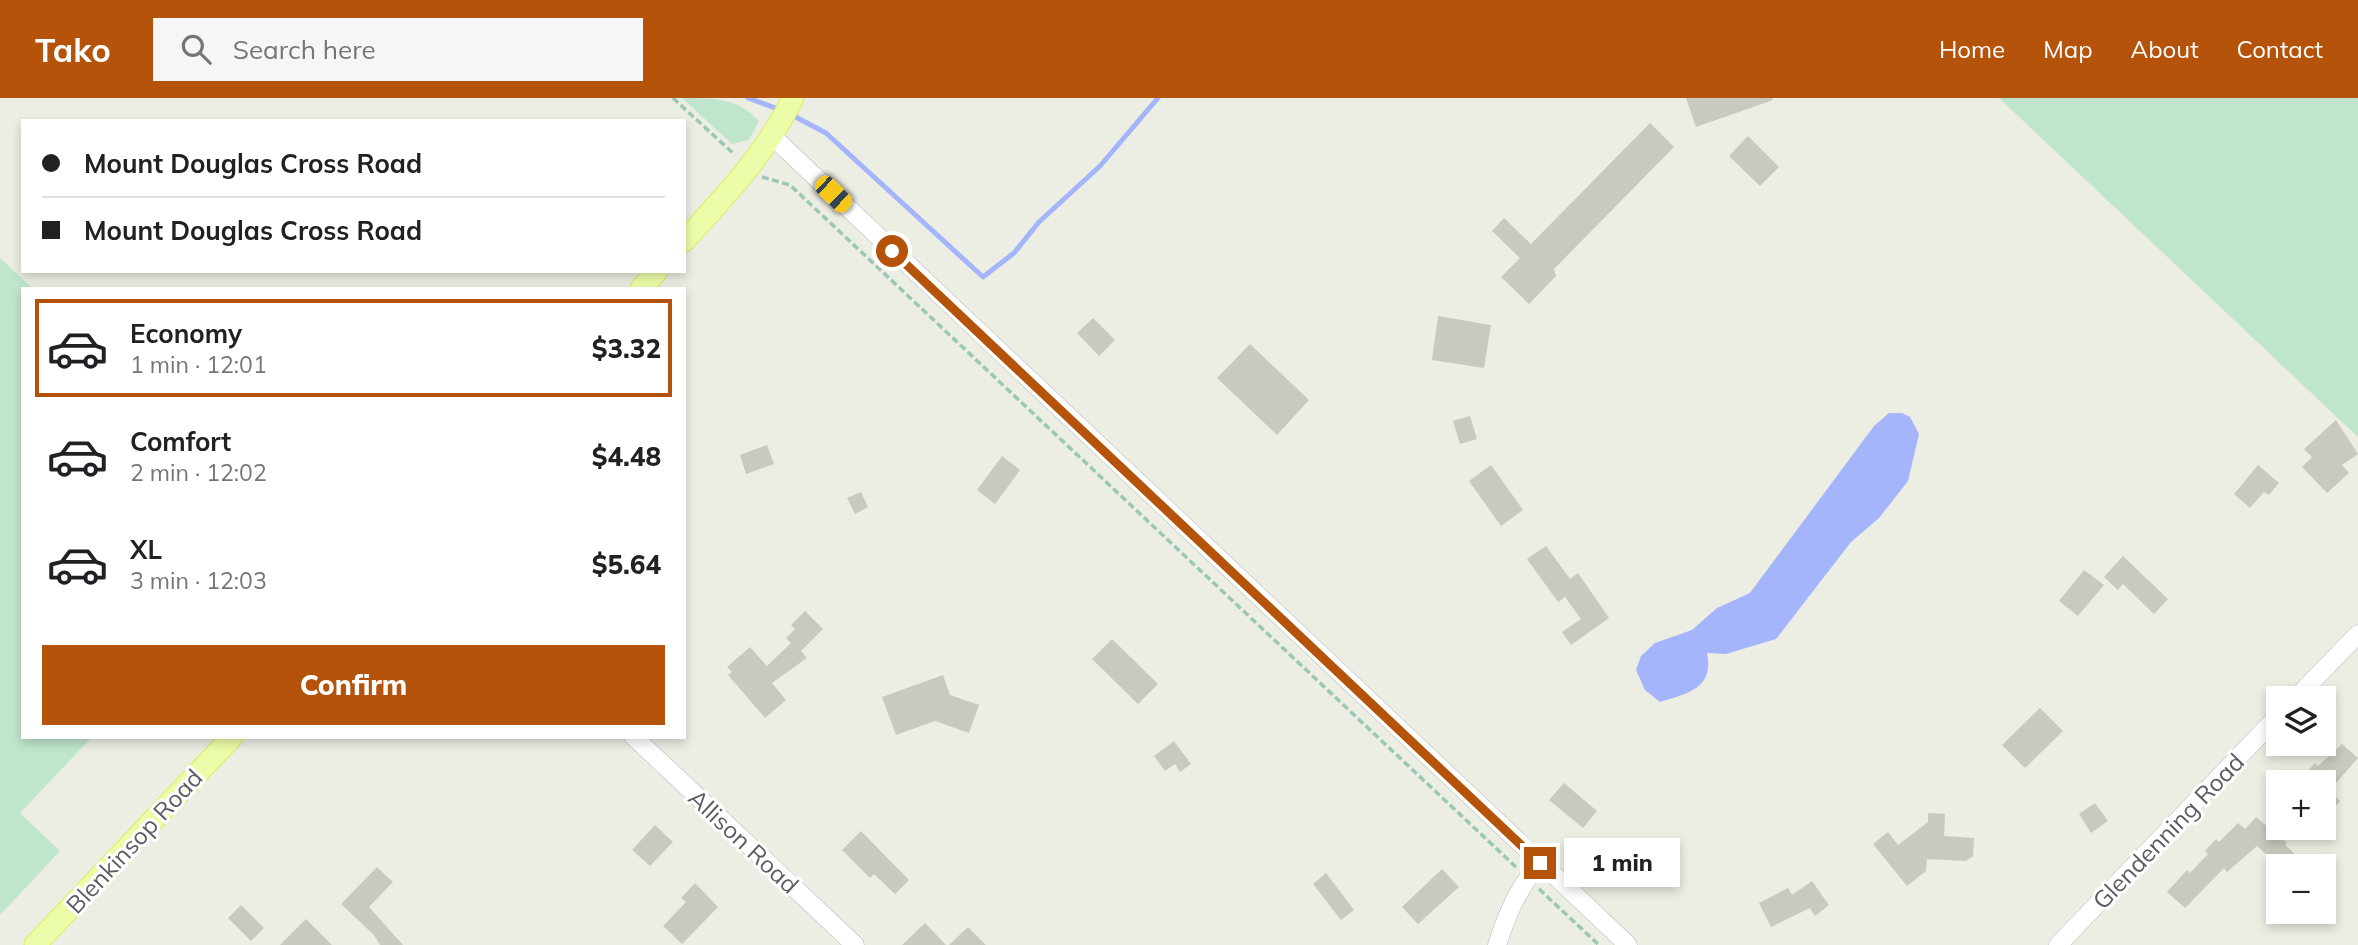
<!DOCTYPE html>
<html lang="en">
<head>
<meta charset="utf-8">
<style>
	body { margin:0; font-family:Mulish,sans-serif; background:#f6f6f6; color:#202124; height:100vh; display:flex; flex-direction:column; font-size:26px; white-space:nowrap }
	* { box-sizing:border-box; margin:0 }
	p { font-size:23px; color:#757577 }
	.icon { flex:none; width:38px; height:38px; fill:none; stroke:currentColor; stroke-width:2; stroke-linecap:round; stroke-linejoin:round }
	.map { position:relative; flex:1; overflow:hidden }
	.sheet { position:absolute; left:21px; top:189px; width:665px; height:452px; display:flex; flex-direction:column; background:#fff; border-radius:0px; box-shadow:0 4px 10px #0003 }
	.sheet>* { flex:none }
	.banner { position:absolute; left:21px; top:21px; width:665px; height:154px; border-radius:0px; box-shadow:0 4px 10px #0003; display:grid; align-content:center; height:154px; padding:0 21px; background:#fff }
	.controls { position:absolute; left:2266px; top:588px; display:grid; gap:14px }
	.controls a { display:grid; place-items:center; width:70px; height:70px; border-radius:0px; background:#fff; box-shadow:0 4px 10px #0003; font-size:35px }
	.end { position:absolute; width:32px; height:32px; margin:-16px; border:9px solid #b45309; background:#fff; box-shadow:0 0 0 4px #fff }
	.from { border-radius:50% }
	.bubble { position:absolute; height:49px; border-radius:0px; background:#fff; box-shadow:0 4px 10px #0003; font-size:23px; font-weight:800; line-height:49px; text-align:center }
	.car { position:absolute; width:21px; height:42px; margin:-21px -10px; border-radius:9px; box-shadow:0 0 5px 2px #0007; background:linear-gradient(#f5c518 24%,#345 0 40%,#f5c518 0 76%,#345 0 86%,#f5c518 0) }
	.banner b { display:flex; align-items:center; gap:24px; height:66px; font-size:26px }
	.banner b+b { border-top:2px solid #e0e0e0 }
	.banner i { width:18px; height:18px; background:#202124 }
	ul { padding:12px 0 0; list-style:none }
	li { display:flex; align-items:center; gap:21px; height:98px; margin:0 14px 10px; padding:0 7px; border:4px solid transparent; border-radius:0px }
	li div { flex:1 }
	li b { display:block; font-size:26px }
	li em { font-style:normal; font-weight:800 }
	li.current { border-color:#b45309 }
	li>.icon { width:63px; height:63px; stroke-width:1.5 }
	.button { display:flex; gap:14px; margin-top:auto; padding:14px 21px }
	.button a { flex:1; height:80px; border-radius:0px; background:#b45309; color:#fff; font-size:28px; font-weight:800; line-height:80px; text-align:center }
	header { display:flex; align-items:center; gap:42px; box-sizing:border-box; height:98px; padding:0 35px; background:#b45309; color:#fff }
	header strong { font-size:33px }
	nav { display:flex; gap:38px; margin-inline-start:auto; font-size:24px }
	.search { width:490px; height:63px; background:#f6f6f6; display:flex; align-items:center; gap:18px; box-sizing:border-box; padding:0 24px; border-radius:0px; color:#757577; font-size:26px }
	.map>svg:first-child { display:block }
	.green { fill:#c0e5cd }
	.water { fill:#a4b5fc }
	.lines { fill:none; stroke-linecap:round; stroke-linejoin:round }
	.stream { stroke:#a4b5fc; stroke-width:5 }
	.building { fill:#c8c9bf }
	.minor-casing { stroke:#b8b9bf; stroke-width:19 }
	.major-casing { stroke:#e0ed5c; stroke-width:23 }
	.path { stroke:#9ac7b7; stroke-width:3.5; stroke-dasharray:7 3.5; stroke-linecap:butt }
	.minor { stroke:#fff; stroke-width:18 }
	.major { stroke:#ebfda9; stroke-width:21 }
	.route { stroke:#b45309; stroke-width:9 }
	.labels { text-anchor:middle; dominant-baseline:central; stroke-width:6; stroke-linejoin:round; paint-order:stroke }
	.street-label { font-size:24px; fill:#5b5c63; stroke:#fff }
</style>
</head>
<body>
<header>
<strong>Tako</strong>
<div class="search"><svg class="icon" aria-label="search" viewBox="0 0 24 24"><circle cx="10" cy="10" r="6"/><path d="M15 15l6 6"/></svg>Search here</div>
<nav><a>Home</a><a>Map</a><a>About</a><a>Contact</a></nav>
</header>
<div class="map">
<svg width="2358" height="847" viewBox="0 0 2358 847">
	<rect width="100%" height="100%" fill="#ecede3"/>
	<path class="green" d="M 682,0 C 714,0 738,0 759,23 L 749,42 L 732,46 Z
		M 1999,0 L 2358,0 L 2358,339 Z
		M 0,160 L 33,191 L 23,191 L 23,639 L 92,639 L 20,715 L 60,753 L 0,817 Z"/>
	<path class="water" d="M 1889,315 L 1902,315 L 1910,319 L 1919,336 L 1908,383 L 1879,420 L 1851,444 L 1776,541 L 1726,556 L 1707,555 C 1714,590 1689,595 1660,604 L 1645,592 L 1636,572 L 1641,558 L 1655,545 L 1692,532 L 1717,510 L 1750,495 L 1874,328 Z"/>
	<g class="lines">
		<path class="stream" d="M 748,0 L 781,12
			M 790,16 L 826,35 L 983,179 L 1014,155 L 1039,124 L 1100,68 L 1158,0"/>
	</g>
	<path class="building" d="M 1686,0 L 1772,0 L 1773,2 L 1696,29 Z
		M 1650,25 L 1674,49 L 1554,171 L 1556,178 L 1529,206 L 1501,179 L 1520,160 L 1492,133 L 1504,120 L 1531,146 Z
		M 1748,38 L 1779,69 L 1760,88 L 1729,58 Z
		M 1438,218 L 1491,227 L 1484,270 L 1432,262 Z
		M 1093,220 L 1115,242 L 1099,258 L 1077,235 Z
		M 1250,246 L 1309,302 L 1277,337 L 1217,280 Z
		M 1470,318 L 1477,341 L 1460,346 L 1453,323 Z
		M 2336,322 L 2358,356 L 2342,367 L 2349,375 L 2327,395 L 2302,369 L 2312,359 L 2304,351 Z
		M 767,347 L 774,366 L 746,376 L 740,357 Z
		M 1002,358 L 1020,372 L 995,406 L 977,392 Z
		M 1491,367 L 1523,412 L 1501,428 L 1469,383 Z
		M 2258,367 L 2279,385 L 2269,397 L 2264,394 L 2250,410 L 2234,396 Z
		M 861,394 L 868,409 L 855,416 L 847,400 Z
		M 1546,448 L 1570,481 L 1578,475 L 1609,520 L 1571,547 L 1562,534 L 1581,521 L 1565,499 L 1558,504 L 1527,461 Z
		M 2123,458 L 2168,501 L 2154,516 L 2123,486 L 2118,492 L 2104,479 Z
		M 2084,472 L 2104,487 L 2078,518 L 2059,503 Z
		M 805,513 L 823,531 L 801,553 L 807,560 L 772,585 L 786,602 L 765,620 L 728,577 L 732,574 L 727,569 L 750,549 L 767,568 L 791,545 L 786,540 L 795,531 L 791,527 Z
		M 1112,541 L 1158,586 L 1138,606 L 1092,561 Z
		M 943,577 L 950,597 L 979,607 L 969,635 L 935,623 L 896,637 L 882,599 Z
		M 2040,610 L 2063,633 L 2025,670 L 2002,647 Z
		M 1174,643 L 1191,666 L 1180,674 L 1175,666 L 1165,673 L 1154,658 Z
		M 2342,646 L 2358,660 L 2329,693 L 2340,703 L 2324,720 L 2324,684 L 2298,684 L 2315,665 L 2318,668 Z
		M 1564,685 L 1597,713 L 1583,730 L 1549,702 Z
		M 2095,705 L 2108,723 L 2091,735 L 2079,716 Z
		M 1928,715 L 1945,716 L 1944,738 L 1974,740 L 1973,758 L 1966,763 L 1927,761 L 1926,773 L 1907,788 L 1873,746 L 1888,734 L 1898,747 L 1928,724 Z
		M 2256,719 L 2287,745 L 2285,747 L 2308,768 L 2279,768 L 2257,748 L 2227,774 L 2224,770 L 2185,810 L 2167,794 L 2187,772 L 2190,775 L 2208,756 L 2205,753 L 2216,741 L 2219,744 L 2238,725 L 2245,731 Z
		M 655,727 L 673,744 L 650,768 L 632,752 Z
		M 861,733 L 909,782 L 895,796 L 874,776 L 870,780 L 842,752 Z
		M 377,769 L 393,784 L 369,809 L 403,847 L 380,847 L 374,837 L 341,806 Z
		M 1442,771 L 1459,789 L 1418,826 L 1402,809 Z
		M 1326,775 L 1354,812 L 1341,822 L 1313,786 Z
		M 1812,783 L 1829,807 L 1815,818 L 1810,810 L 1771,829 L 1759,805 L 1788,790 L 1792,797 Z
		M 695,785 L 718,809 L 682,846 L 663,828 L 686,804 L 681,800 Z
		M 241,807 L 264,830 L 251,843 L 228,820 Z
		M 306,821 L 332,847 L 280,847 Z
		M 925,825 L 946,847 L 902,847 Z
		M 968,829 L 986,847 L 949,847 Z"/>
	<g class="lines">
		<defs>
			<path id="minor" d="M 773,39 L 1628,847
				M 2296,600 L 2358,536
				M 634,639 L 855,847
				M 1497,847 C 1507,816 1518,790 1540,765
				M 2058,847 L 2278,618"/>
			<path id="major" d="M 684,143 C 725,98 766,56 793,0
				M 641,191 L 657,173
				M 35,847 L 232,639"/>
		</defs>
		<use href="#minor" class="minor-casing"/>
		<use href="#major" class="major-casing"/>
		<path class="path" d="M 673,0 L 735,57
			M 762,79 L 790,87 L 1516,769
			M 1539,791 L 1599,847"/>
		<use href="#minor" class="minor"/>
		<use href="#major" class="major"/>
	</g>
	<g class="lines">
		<path class="route" d="M 892,153 L 1540,765"/>
	</g>
	<g class="labels">
		<g class="street-label">
			<text transform="translate(2168 733) rotate(-46)">Glendenning Road</text>
			<text transform="translate(134 743) rotate(-47)">Blenkinsop Road</text>
			<text transform="translate(744 743) rotate(43)">Allison Road</text>
		</g>
	</g>
</svg>
<div class="controls">
<a><svg class="icon" aria-label="layers" viewBox="0 0 24 24"><path d="M12 4l9 5-9 5-9-5zM3 14l9 5 9-5"/></svg></a>
<a>+</a>
<a>−</a>
</div>
<i class="end from" style="left:892px;top:153px"></i>
<i class="end" style="left:1540px;top:765px"></i>
<div class="bubble" style="left:1564px;top:740px;width:116px">1 min</div>
<i class="car" style="left:833px;top:96px;rotate:134deg"></i>
<div class="banner">
<b><i class="from"></i>Mount Douglas Cross Road</b>
<b><i></i>Mount Douglas Cross Road</b>
</div>
<section class="sheet">
<ul>
<li class="current"><svg class="icon" aria-label="car" viewBox="0 0 24 24"><path d="M5 17H2v-5l4-1 3-4h7l3 4 3 1v5h-3M9 17h6M6 11h13"/><circle cx="7" cy="17" r="2"/><circle cx="17" cy="17" r="2"/></svg><div><b>Economy</b><p>1 min · 12:01</p></div><em>$3.32</em></li>
<li><svg class="icon" aria-label="car" viewBox="0 0 24 24"><path d="M5 17H2v-5l4-1 3-4h7l3 4 3 1v5h-3M9 17h6M6 11h13"/><circle cx="7" cy="17" r="2"/><circle cx="17" cy="17" r="2"/></svg><div><b>Comfort</b><p>2 min · 12:02</p></div><em>$4.48</em></li>
<li><svg class="icon" aria-label="car" viewBox="0 0 24 24"><path d="M5 17H2v-5l4-1 3-4h7l3 4 3 1v5h-3M9 17h6M6 11h13"/><circle cx="7" cy="17" r="2"/><circle cx="17" cy="17" r="2"/></svg><div><b>XL</b><p>3 min · 12:03</p></div><em>$5.64</em></li>
</ul>
<div class="button"><a>Confirm</a></div>
</section>
</div>
</body>
</html>
